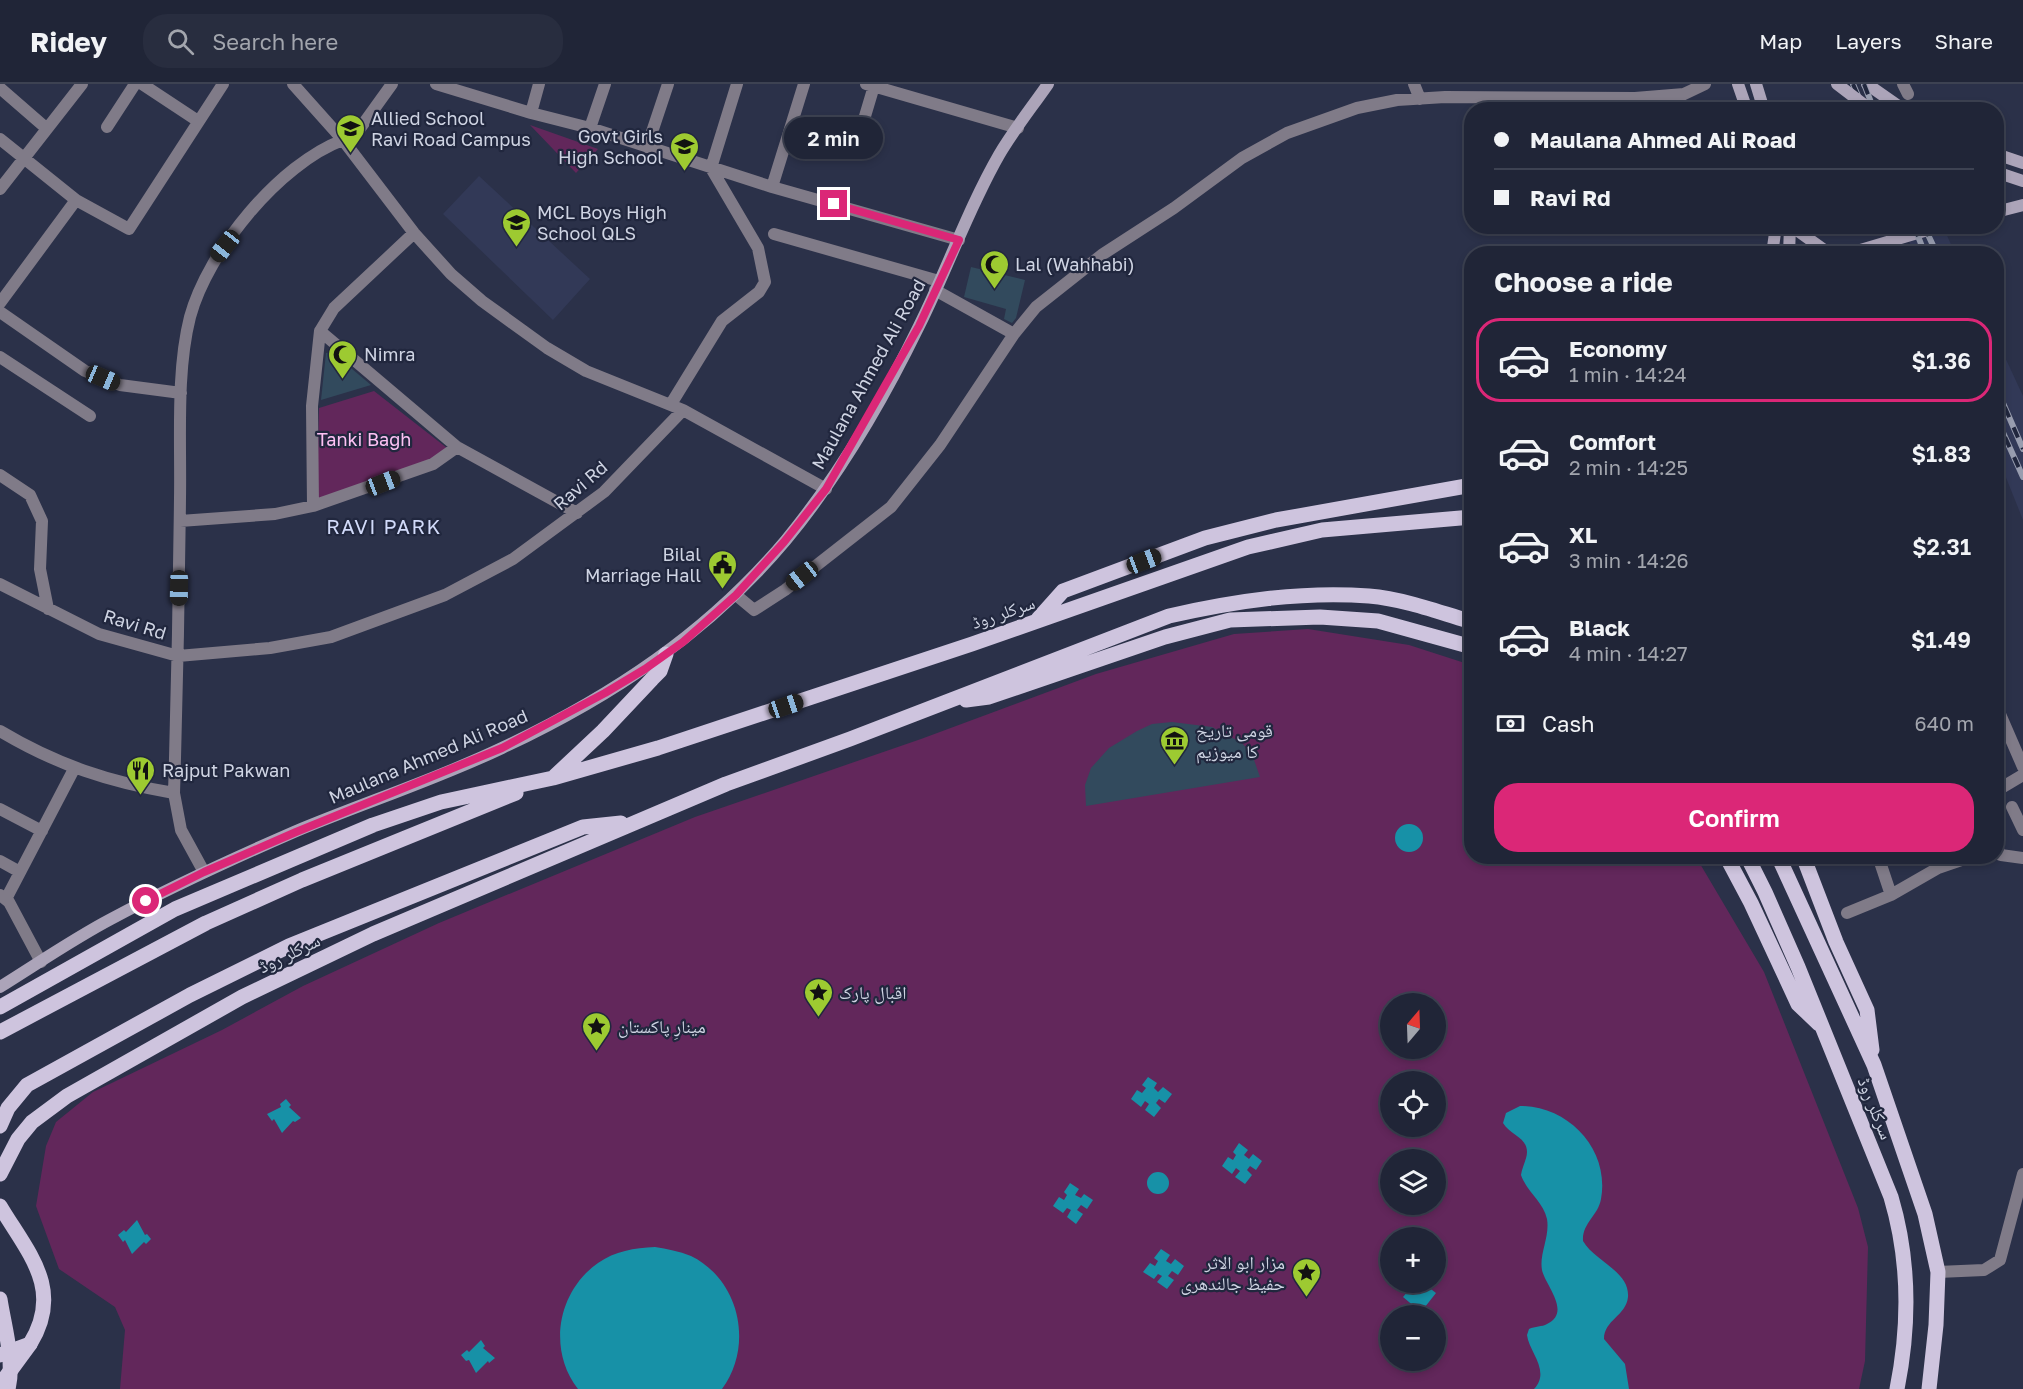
<!DOCTYPE html>
<html lang="en">
<head>
<meta charset="utf-8">
<style>
	body { margin:0; font-family:"Golos Text","Noto Naskh Arabic",sans-serif; background:#282d3f; color:#f1f3f6; height:100vh; display:flex; flex-direction:column; font-size:22px; white-space:nowrap }
	* { box-sizing:border-box; margin:0 }
	p { font-size:20px; color:#a2a5ad }
	.icon { flex:none; width:33px; height:33px; fill:none; stroke:currentColor; stroke-width:2; stroke-linecap:round; stroke-linejoin:round }
	.map { position:relative; flex:1; overflow:hidden }
	.details { position:absolute; left:1464px; top:162px; width:540px; height:618px; display:flex; flex-direction:column; background:#202537; border-radius:24px; box-shadow:0 3px 9px #0003,0 0 0 2px #3d4252 }
	.details>* { flex:none }
	.banner { position:absolute; left:1464px; top:18px; width:540px; height:132px; border-radius:24px; box-shadow:0 3px 9px #0003,0 0 0 2px #3d4252; display:grid; align-content:center; height:132px; padding:0 30px; background:#202537 }
	.needle { width:39px; rotate:19deg }
	.fabs { position:absolute; left:1380px; top:909px; display:grid; gap:12px }
	.fabs a { display:grid; place-items:center; width:66px; height:66px; border-radius:50%; background:#202537; box-shadow:0 3px 9px #0003,0 0 0 2px #3d4252; font-size:30px }
	.end { position:absolute; width:27px; height:27px; margin:-14px; border:8px solid #db2777; background:#fff; box-shadow:0 0 0 3px #fff }
	.from { border-radius:50% }
	.bubble { position:absolute; height:42px; border-radius:21px; background:#202537; box-shadow:0 3px 9px #0003,0 0 0 2px #3d4252; font-size:20px; font-weight:600; line-height:42px; text-align:center }
	.car { position:absolute; width:18px; height:36px; margin:-18px -9px; border-radius:8px; box-shadow:0 0 4px 2px #0007; background:linear-gradient(#222 24%,#8ab4d8 0 40%,#222 0 76%,#8ab4d8 0 86%,#222 0) }
	.banner b { display:flex; align-items:center; gap:21px; height:57px; font-size:22px }
	.banner b+b { border-top:2px solid #3d4252 }
	.banner i { width:15px; height:15px; background:#f1f3f6 }
	ul { padding:0; list-style:none }
	li { display:flex; align-items:center; gap:18px; height:84px; margin:0 12px 9px; padding:0 18px; border:3px solid transparent; border-radius:24px }
	li div { flex:1 }
	li b { display:block; font-size:22px }
	li em { font-style:normal; font-weight:600 }
	li.selected { border-color:#db2777 }
	li>.icon { width:54px; height:54px; stroke-width:1.5 }
	h2 { padding:0 30px; font-size:27px; line-height:72px }
	.pay { display:flex; align-items:center; gap:15px; height:66px; padding:0 30px; font-size:22px }
	.pay p { margin-inline-start:auto }
	.button { display:flex; gap:12px; margin-top:auto; padding:12px 30px }
	.button a { flex:1; height:69px; border-radius:24px; background:#db2777; color:#fff; font-size:24px; font-weight:600; line-height:69px; text-align:center }
	header { display:flex; align-items:center; gap:36px; box-sizing:border-box; height:84px; padding:0 30px; background:#202537; border-bottom:2px solid #3d4252 }
	header strong { font-size:28px }
	nav { display:flex; gap:33px; margin-inline-start:auto; font-size:21px }
	.search { width:420px; height:54px; background:#282d3f; display:flex; align-items:center; gap:15px; box-sizing:border-box; padding:0 21px; border-radius:24px; color:#a2a5ad; font-size:22px }
	.map>svg:first-child { display:block }
	.built { fill:#323957 }
	.green { fill:#62275b; fill-rule:evenodd }
	.water { fill:#1791a7 }
	.building { fill:#324a5d }
	.lines { fill:none; stroke-linecap:round; stroke-linejoin:round }
	.street { stroke:#807b88; stroke-width:12 }
	.secondary { stroke:#aca4b9; stroke-width:12 }
	.primary { stroke:#cec4de; stroke-width:15 }
	.rail-casing { stroke:#989daf; stroke-width:6 }
	.rail { stroke:#21273e; stroke-width:4; stroke-dasharray:11; stroke-linecap:butt }
	.secondary-bridge { stroke:#aca4b9; stroke-width:12 }
	.primary-bridge { stroke:#cec4de; stroke-width:15 }
	.route { stroke:#db2777; stroke-width:8 }
	.labels { text-anchor:middle; dominant-baseline:central; stroke-width:4.5; stroke-linejoin:round; paint-order:stroke }
	.poi-label { font-size:18px; fill:#cfd4e3; stroke:#21273e; text-anchor:start }
	.street-label { font-size:18px; fill:#cfd4e3; stroke:#21273e }
	.park-label { font-size:18px; fill:#fdc1f4; stroke:#21273e }
	.neighbourhood-label { font-size:20px; letter-spacing:1.5px; fill:#d1daf9; stroke:#21273e }
</style>
</head>
<body>
<header>
<strong>Ridey</strong>
<div class="search"><svg class="icon" aria-label="search" viewBox="0 0 24 24"><circle cx="10" cy="10" r="6"/><path d="M15 15l6 6"/></svg>Search here</div>
<nav><a>Map</a><a>Layers</a><a>Share</a></nav>
</header>
<div class="map">
<svg width="2023" height="1305" viewBox="0 0 2023 1305">
	<rect width="100%" height="100%" fill="#2b3149"/>
	<path class="built" d="M 479,92 L 590,195 L 553,236 L 443,130 Z
		M 1903,143 L 1943,143 L 1955,169 L 1914,169 Z
		M 1997,256 L 2023,312 L 2023,436 L 1997,371 Z"/>
	<path class="green" d="M 530,41 L 598,65 L 576,89 Z
		M 374,307 L 447,364 L 429,378 L 317,416 L 319,324 Z
		M 1308,545 L 1409,561 L 1471,581 L 1472,772 L 1696,773 L 1764,888 L 1858,1124 L 1868,1163 L 1865,1277 L 1859,1305 L 120,1305 L 125,1246 L 115,1223 L 59,1185 L 36,1122 L 46,1062 L 56,1038 L 93,1008 L 222,946 L 303,902 L 439,839 L 695,733 L 921,655 L 1096,590 L 1234,550 ZM 1390,920 L 1436,920 L 1436,964 L 1390,964 ZM 1390,998 L 1436,998 L 1436,1042 L 1390,1042 ZM 1390,1076 L 1436,1076 L 1436,1120 L 1390,1120 ZM 1390,1154 L 1436,1154 L 1436,1198 L 1390,1198 ZM 1390,1232 L 1436,1232 L 1436,1276 L 1390,1276 Z"/>
	<path class="water" d="M1395 754a14 14 0 1 1 28 0a14 14 0 1 1-28 0Z
		M 1148,993 L 1157,999 L 1154,1004 L 1158,1008 L 1163,1003 L 1172,1010 L 1165,1019 L 1159,1015 L 1156,1019 L 1161,1024 L 1154,1033 L 1145,1026 L 1149,1020 L 1145,1017 L 1141,1023 L 1131,1015 L 1137,1006 L 1142,1009 L 1146,1004 L 1142,1001 Z
		M 286,1015 L 291,1021 L 289,1023 L 301,1034 L 295,1038 L 293,1037 L 282,1049 L 274,1035 L 272,1037 L 267,1030 L 281,1023 L 280,1020 Z
		M 1520,1022 C 1569,1022 1610,1066 1601,1115 C 1598,1132 1582,1139 1583,1157 C 1594,1177 1630,1187 1628,1213 C 1626,1232 1604,1236 1604,1255 L 1625,1280 L 1629,1305 L 1534,1305 C 1551,1287 1529,1268 1527,1251 L 1529,1245 C 1535,1242 1542,1243 1547,1240 C 1572,1228 1545,1201 1542,1186 C 1539,1170 1550,1153 1547,1135 C 1543,1117 1527,1108 1521,1091 C 1522,1083 1527,1075 1527,1068 C 1527,1053 1510,1051 1503,1039 L 1506,1029 Z
		M 1239,1059 L 1248,1066 L 1244,1071 L 1249,1075 L 1253,1070 L 1262,1077 L 1256,1086 L 1250,1082 L 1247,1086 L 1252,1091 L 1245,1100 L 1235,1093 L 1240,1087 L 1236,1084 L 1232,1090 L 1222,1082 L 1228,1073 L 1233,1076 L 1236,1071 L 1233,1068 Z
		M1147 1099a11 11 0 1 1 22 0a11 11 0 1 1-22 0Z
		M 1070,1099 L 1079,1105 L 1075,1111 L 1081,1114 L 1084,1110 L 1093,1116 L 1087,1125 L 1081,1121 L 1077,1126 L 1083,1130 L 1076,1140 L 1067,1133 L 1071,1126 L 1067,1124 L 1063,1129 L 1053,1122 L 1059,1113 L 1064,1116 L 1067,1111 L 1064,1108 Z
		M 137,1136 L 145,1151 L 147,1150 L 151,1155 L 146,1160 L 144,1158 L 132,1170 L 125,1156 L 123,1158 L 118,1151 L 124,1146 L 126,1148 Z
		M 655,1163 C 667,1165 679,1167 691,1172 C 740,1196 754,1262 722,1305 L 578,1305 C 547,1265 558,1207 598,1179 C 615,1167 634,1164 655,1163 Z
		M 1161,1165 L 1170,1171 L 1166,1177 L 1171,1180 L 1175,1175 L 1184,1182 L 1178,1191 L 1172,1187 L 1168,1192 L 1174,1196 L 1167,1205 L 1157,1198 L 1162,1192 L 1158,1190 L 1154,1195 L 1143,1188 L 1150,1179 L 1155,1182 L 1158,1177 L 1154,1174 Z
		M 1415,1199 L 1423,1199 L 1436,1209 L 1421,1228 L 1403,1213 Z
		M 481,1256 L 485,1262 L 483,1264 L 495,1274 L 489,1279 L 488,1277 L 476,1289 L 469,1276 L 466,1277 L 461,1271 L 467,1266 L 469,1268 Z"/>
	<path class="building" d="M 971,183 L 1025,196 L 1016,234 L 1012,239 L 1004,235 L 1006,225 L 964,213 Z
		M 332,268 L 371,301 L 321,316 L 326,269 Z
		M 1172,638 L 1212,643 L 1242,659 L 1252,670 L 1260,693 L 1086,722 L 1085,701 L 1091,684 L 1109,664 L 1137,647 L 1152,640 Z"/>
	<g class="lines">
		<path class="street" d="M 142,0 L 198,37
			M 392,0 L 356,50 L 343,56 L 414,149 L 451,190 L 482,217 L 547,264 L 586,287 L 683,326 L 826,405
			M 436,0 L 531,29 L 590,44 L 772,103 L 959,156
			M 866,0 L 1018,44
			M 1414,0 L 1420,15
			M 1903,0 L 1908,10
			M 0,4 L 46,44
			M 531,29 L 539,0
			M 107,43 L 135,0
			M 590,44 L 605,0
			M 789,50 L 854,69 L 874,2
			M 0,55 L 76,116 L 129,145 L 223,0
			M 647,63 L 668,0
			M 772,103 L 804,0
			M 0,105 L 82,0
			M 774,150 L 939,197
			M 935,206 L 1014,250
			M 0,219 L 76,116
			M 0,228 L 85,287 L 120,301 L 181,309
			M 320,247 L 457,363 L 577,429
			M 0,273 L 90,332
			M 671,320 L 722,237 L 759,208 L 765,198 L 758,164 L 711,84 L 737,0
			M 0,391 L 30,411 L 42,437 L 40,485 L 48,525
			M 313,422 L 312,322 L 320,247 L 334,224 L 414,149
			M 180,437 L 275,430 L 313,422 L 433,380 L 457,363
			M 0,500 L 99,550 L 178,572 L 270,564 L 331,553 L 445,511 L 513,475 L 604,408 L 683,326
			M 736,511 L 754,526 L 785,506 L 891,423 L 940,361 L 1014,250 L 1036,223 L 1103,170 L 1174,124 L 1242,74 L 1287,49 L 1357,24 L 1397,16 L 1445,13 L 1635,14 L 1684,10 L 1705,0
			M 1996,621 L 2023,683
			M 0,647 C 57,681 109,698 174,709
			M 1996,707 L 2023,691
			M 2012,723 L 2023,746
			M 0,725 L 42,747
			M 1996,763 L 2001,771 L 2023,774
			M 1878,772 L 1891,811
			M 0,777 L 20,788
			M 204,788 L 181,746 L 174,709 C 177,611 179,512 180,414 C 181,356 176,288 190,233 C 208,167 279,80 343,56 L 293,0
			M 0,811 L 9,818 L 41,878
			M 6,815 L 74,685
			M 1847,829 L 1891,811 L 1938,784 L 1973,772
			M 1938,1188 L 1984,1186 L 2000,1176 L 2023,1090"/>
		<path class="secondary" d="M 1738,0 L 1747,26
			M 1756,0 L 1764,26
			M 1867,0 L 1904,26
			M 1996,70 L 2023,79
			M 1996,88 L 2023,97
			M 1996,128 L 2023,121
			M 1791,142 L 1830,170
			M 1772,170 L 1776,142
			M 1789,170 L 1790,142
			M 1847,170 L 1941,142
			M 0,903 C 37,880 73,855 111,835 C 171,803 232,775 294,748 C 363,719 435,696 502,664 C 611,613 708,549 786,456 C 838,393 883,316 919,242 C 947,186 968,125 999,71 C 1013,47 1032,23 1048,0"/>
		<path class="primary" d="M 1472,457 L 1472,490
			M 1038,535 L 1063,507 L 1205,454 L 1276,436 L 1472,401
			M 966,616 L 989,613 L 1165,553 L 1230,536 L 1320,533 L 1378,537 L 1472,563
			M 555,692 L 603,647 L 652,595 L 660,587 L 666,570
			M 1726,772 L 1751,819 L 1798,920 L 1819,940
			M 1747,772 L 1765,808 L 1798,883 L 1891,1113 C 1910,1177 1910,1240 1897,1305
			M 1778,772 L 1874,981 L 1925,1130 L 1938,1188 L 1936,1241 L 1929,1305
			M 1803,772 L 1836,858 L 1867,926 L 1872,966
			M 0,923 L 175,825 L 373,741 L 441,718 L 553,694 L 658,664 L 972,560 L 1248,463 L 1322,446 L 1472,433
			M 0,948 L 206,839 L 302,796 L 516,709
			M 0,1042 L 8,1024 L 27,1001 L 190,911 L 289,862 L 583,743 L 621,739
			M 0,1090 L 18,1055 L 32,1038 L 67,1012 L 242,913 L 373,850 L 726,700 L 850,655 L 1169,532 C 1235,517 1301,507 1369,512 C 1404,515 1439,528 1472,538
			M 0,1122 C 28,1169 64,1205 30,1260
			M 0,1215 C 4,1242 15,1277 8,1305"/>
		<defs>
			<path id="rail" d="M 1853,0 L 1864,26
				M 1864,0 L 1874,26
				M 1914,142 L 1925,170
				M 1924,142 L 1937,170
				M 1996,303 L 2023,365
				M 1996,333 L 2023,393"/>
		</defs>
		<use href="#rail" class="rail-casing"/>
		<use href="#rail" class="rail"/>
		<path class="secondary-bridge" d="M 1837,0 L 1871,26"/>
		<path class="primary-bridge" d="M 0,1271 L 30,1260
			M 0,1301 L 30,1260"/>
	</g>
	<g class="lines">
		<path class="route" d="M 146,817 L 204,788 L 296,748 L 502,664 L 605,609 L 645,585 L 683,558 L 736,511 L 784,458 L 826,405 L 919,242 L 959,156 L 834,120"/>
	</g>
	<defs>
		<symbol id="school-pin" viewBox="-11 -11 22 30"><path d="M0 17L-7.5 6A9.5 9.5 0 1 1 7.5 6Z" fill="#9dca31" stroke="#21273e"/><path d="M0-5L7-2L0 1L-7-2ZM-4 1L0 2.5L4 1V4Q0 6-4 4Z" fill="#111"/></symbol>
		<symbol id="mosque-pin" viewBox="-11 -11 22 30"><path d="M0 17L-7.5 6A9.5 9.5 0 1 1 7.5 6Z" fill="#9dca31" stroke="#21273e"/><path d="M3.5-4.9A6 6 0 1 0 3.5 4.9A5 5 0 1 1 3.5-4.9Z" fill="#111"/></symbol>
		<symbol id="civic-pin" viewBox="-11 -11 22 30"><path d="M0 17L-7.5 6A9.5 9.5 0 1 1 7.5 6Z" fill="#9dca31" stroke="#21273e"/><path d="M-.6-6.5H3V-4.5H.6V-3L4-1V1h2V6H-6V1h2V-1L-.6-3ZM-1.2 2.5V6h2.4V2.5Z" fill="#111"/></symbol>
		<symbol id="museum-pin" viewBox="-11 -11 22 30"><path d="M0 17L-7.5 6A9.5 9.5 0 1 1 7.5 6Z" fill="#9dca31" stroke="#21273e"/><path d="M0-6L6-3V-2H-6V-3ZM-5-1h2V3h-2ZM-1-1h2V3h-2ZM3-1h2V3H3ZM-6 4H6V6H-6Z" fill="#111"/></symbol>
		<symbol id="restaurant-pin" viewBox="-11 -11 22 30"><path d="M0 17L-7.5 6A9.5 9.5 0 1 1 7.5 6Z" fill="#9dca31" stroke="#21273e"/><path d="M-5-6h1v4h1v-4h1v4h1v-4h1v5L-1.5 .5V6h-2V.5L-5-1ZM5-6V6H3V1.5H1.5Q1.5-4 5-6Z" fill="#111"/></symbol>
		<symbol id="sight-pin" viewBox="-11 -11 22 30"><path d="M0 17L-7.5 6A9.5 9.5 0 1 1 7.5 6Z" fill="#9dca31" stroke="#21273e"/><path d="M0-6L1.8-2.2L6-1.7L2.9 1.2L3.7 5.4L0 3.3L-3.7 5.4L-2.9 1.2L-6-1.7L-1.8-2.2Z" fill="#111"/></symbol>
	</defs>
	<g fill-rule="evenodd">
		<use href="#school-pin" x="334" y="28" width="33" height="45"/>
		<use href="#school-pin" x="668" y="46" width="33" height="45"/>
		<use href="#school-pin" x="500" y="122" width="33" height="45"/>
		<use href="#mosque-pin" x="978" y="164" width="33" height="45"/>
		<use href="#mosque-pin" x="326" y="254" width="33" height="45"/>
		<use href="#civic-pin" x="706" y="464" width="33" height="45"/>
		<use href="#museum-pin" x="1158" y="640" width="33" height="45"/>
		<use href="#restaurant-pin" x="124" y="670" width="33" height="45"/>
		<use href="#sight-pin" x="802" y="892" width="33" height="45"/>
		<use href="#sight-pin" x="580" y="926" width="33" height="45"/>
		<use href="#sight-pin" x="1290" y="1172" width="33" height="45"/>
	</g>
	<g class="labels">
		<g class="poi-label">
			<text x="371" y="34">Allied School<tspan x="371" dy="21">Ravi Road Campus</tspan></text>
			<text x="663" y="52" text-anchor="end">Govt Girls<tspan x="663" dy="21">High School</tspan></text>
			<text x="537" y="128">MCL Boys High<tspan x="537" dy="21">School QLS</tspan></text>
			<text x="1015" y="180">Lal (Wahhabi)</text>
			<text x="364" y="270">Nimra</text>
			<text x="701" y="470" text-anchor="end">Bilal<tspan x="701" dy="21">Marriage Hall</tspan></text>
			<text x="1196" y="646">قومی تاریخ<tspan x="1196" dy="21">کا میوزیم</tspan></text>
			<text x="162" y="686">Rajput Pakwan</text>
			<text x="839" y="908">اقبال پارک</text>
			<text x="618" y="942">مینارِ پاکستان</text>
			<text x="1285" y="1178" text-anchor="end">مزار ابو الاثر<tspan x="1285" dy="21">حفیظ جالندھری</tspan></text>
		</g>
		<g class="street-label">
			<text transform="translate(868 290) rotate(-61)">Maulana Ahmed Ali Road</text>
			<text transform="translate(580 401) rotate(-41)">Ravi Rd</text>
			<text transform="translate(1003 528) rotate(-19)">سرکلر روڈ</text>
			<text transform="translate(135 540) rotate(17)">Ravi Rd</text>
			<text transform="translate(428 672) rotate(-23)">Maulana Ahmed Ali Road</text>
			<text transform="translate(289 869) rotate(-26)">سرکلر روڈ</text>
			<text transform="translate(1876 1024) rotate(68)">سرکلر روڈ</text>
		</g>
		<g class="park-label">
			<text x="364" y="355">Tanki Bagh</text>
		</g>
		<g class="neighbourhood-label">
			<text x="384" y="442">RAVI PARK</text>
		</g>
	</g>
</svg>
<div class="fabs">
<a><svg class="needle" viewBox="-14 -14 28 28"><path d="M0-13l5 13h-10z" fill="#e53935"/><path d="M0 13l5-13h-10z" fill="#a2a5ad"/></svg></a>
<a><svg class="icon" aria-label="locate" viewBox="0 0 24 24"><circle cx="12" cy="12" r="6"/><path d="M12 2v4M12 18v4M2 12h4M18 12h4"/></svg></a>
<a><svg class="icon" aria-label="layers" viewBox="0 0 24 24"><path d="M12 4l9 5-9 5-9-5zM3 14l9 5 9-5"/></svg></a>
<a>+</a>
<a>−</a>
</div>
<i class="end from" style="left:146px;top:817px"></i>
<i class="end" style="left:834px;top:120px"></i>
<div class="bubble" style="left:784px;top:33px;width:99px">2 min</div>
<i class="car" style="left:225px;top:162px;rotate:218deg"></i>
<i class="car" style="left:103px;top:294px;rotate:113deg"></i>
<i class="car" style="left:383px;top:399px;rotate:69deg"></i>
<i class="car" style="left:1144px;top:477px;rotate:69deg"></i>
<i class="car" style="left:802px;top:492px;rotate:232deg"></i>
<i class="car" style="left:179px;top:504px;rotate:181deg"></i>
<i class="car" style="left:786px;top:622px;rotate:71deg"></i>
<div class="banner">
<b><i class="from"></i>Maulana Ahmed Ali Road</b>
<b><i></i>Ravi Rd</b>
</div>
<section class="details">
<h2>Choose a ride</h2>
<ul>
<li class="selected"><svg class="icon" aria-label="car" viewBox="0 0 24 24"><path d="M5 17H2v-5l4-1 3-4h7l3 4 3 1v5h-3M9 17h6M6 11h13"/><circle cx="7" cy="17" r="2"/><circle cx="17" cy="17" r="2"/></svg><div><b>Economy</b><p>1 min · 14:24</p></div><em>$1.36</em></li>
<li><svg class="icon" aria-label="car" viewBox="0 0 24 24"><path d="M5 17H2v-5l4-1 3-4h7l3 4 3 1v5h-3M9 17h6M6 11h13"/><circle cx="7" cy="17" r="2"/><circle cx="17" cy="17" r="2"/></svg><div><b>Comfort</b><p>2 min · 14:25</p></div><em>$1.83</em></li>
<li><svg class="icon" aria-label="car" viewBox="0 0 24 24"><path d="M5 17H2v-5l4-1 3-4h7l3 4 3 1v5h-3M9 17h6M6 11h13"/><circle cx="7" cy="17" r="2"/><circle cx="17" cy="17" r="2"/></svg><div><b>XL</b><p>3 min · 14:26</p></div><em>$2.31</em></li>
<li><svg class="icon" aria-label="car" viewBox="0 0 24 24"><path d="M5 17H2v-5l4-1 3-4h7l3 4 3 1v5h-3M9 17h6M6 11h13"/><circle cx="7" cy="17" r="2"/><circle cx="17" cy="17" r="2"/></svg><div><b>Black</b><p>4 min · 14:27</p></div><em>$1.49</em></li>
</ul>
<div class="pay"><svg class="icon" aria-label="cash" viewBox="0 0 24 24"><path d="M3 7h18v10H3z"/><circle cx="12" cy="12" r="2"/></svg>Cash<p>640 m</p></div>
<div class="button"><a>Confirm</a></div>
</section>
</div>
</body>
</html>
